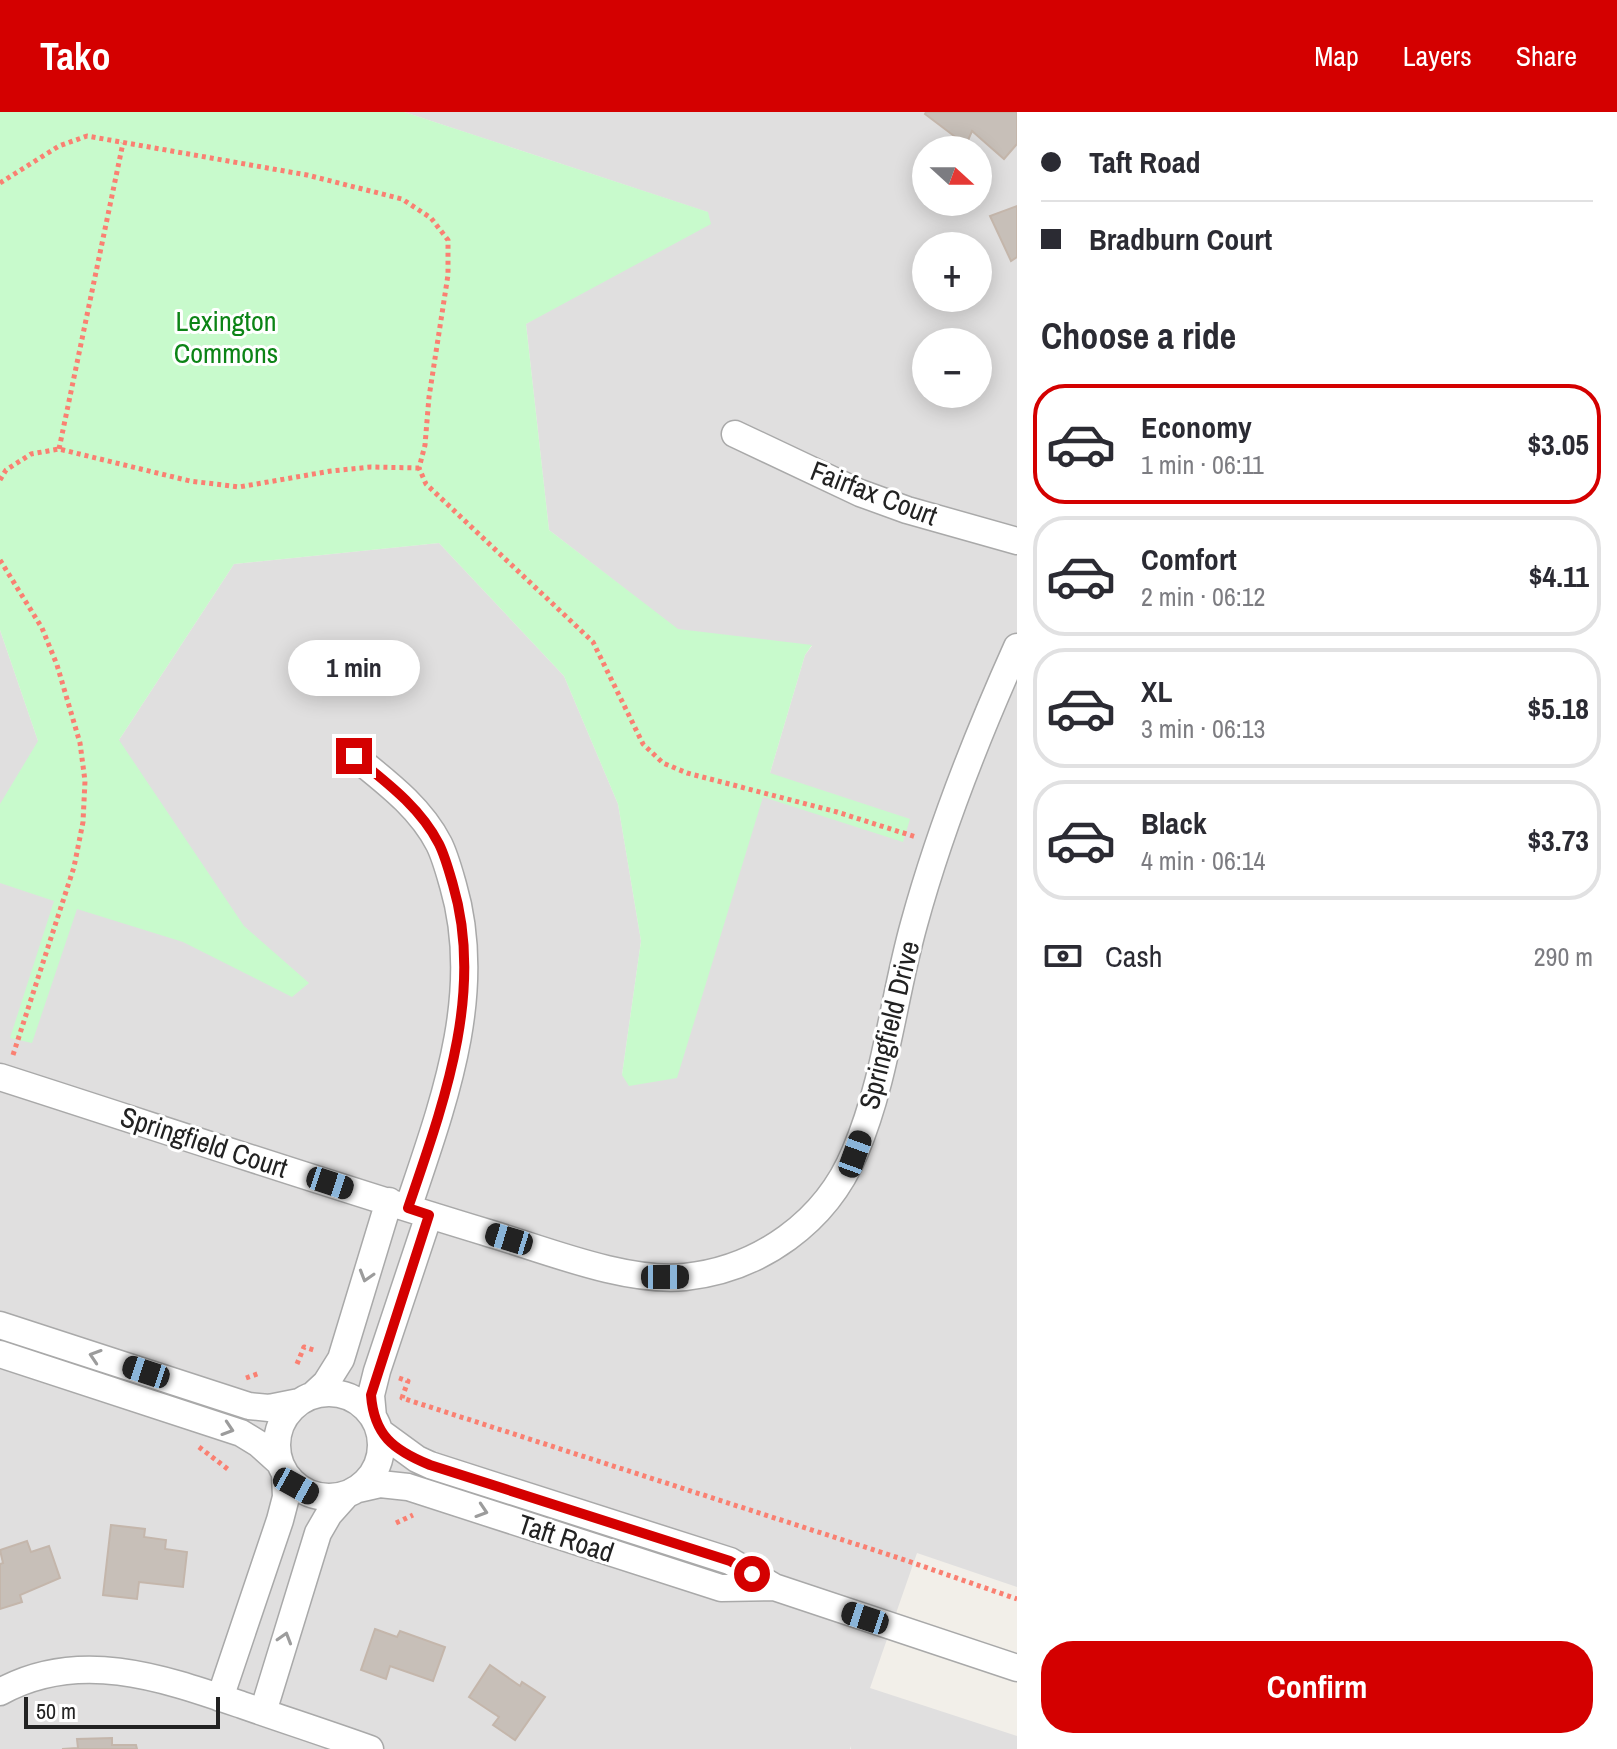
<!DOCTYPE html>
<html lang="en">
<head>
<meta charset="utf-8">
<style>
	body { margin:0; font-family:"Archivo Narrow",sans-serif; background:#f7f7f7; color:#2b2b33; height:100vh; display:flex; flex-direction:column; font-size:30px; white-space:nowrap }
	* { box-sizing:border-box; margin:0 }
	p { font-size:26px; color:#7c7c81 }
	.icon { flex:none; width:44px; height:44px; fill:none; stroke:currentColor; stroke-width:2; stroke-linecap:round; stroke-linejoin:round }
	.map { position:relative; flex:1; overflow:hidden }
	.side { display:flex; flex-direction:column; background:#fff; width:600px }
	.side>* { flex:none }
	.top-card { display:grid; align-content:center; height:176px; padding:0 24px; background:#fff }
	.needle { width:52px; rotate:111deg }
	.tools { position:absolute; left:912px; top:24px; display:grid; gap:16px }
	.tools a { display:grid; place-items:center; width:80px; height:80px; border-radius:50%; background:#fff; box-shadow:0 4px 20px #0003; font-size:40px }
	.scale { position:absolute; left:24px; bottom:20px; width:196px; box-sizing:border-box; padding-left:8px; border:4px solid #222; border-top:0; font-size:22px; line-height:28px; white-space:nowrap; color:#222; -webkit-text-stroke:6px #fff; paint-order:stroke }
	.end { position:absolute; width:36px; height:36px; margin:-18px; border:10px solid #d40000; background:#fff; box-shadow:0 0 0 4px #fff }
	.from { border-radius:50% }
	.bubble { position:absolute; height:56px; border-radius:28px; background:#fff; box-shadow:0 4px 20px #0003; font-size:26px; font-weight:700; line-height:56px; text-align:center }
	.car { position:absolute; width:24px; height:48px; margin:-24px -12px; border-radius:10px; box-shadow:0 0 6px 2px #0007; background:linear-gradient(#222 24%,#8ab4d8 0 40%,#222 0 76%,#8ab4d8 0 86%,#222 0) }
	.top-card b { display:flex; align-items:center; gap:28px; height:76px; font-size:30px }
	.top-card b+b { border-top:2px solid #e1e1e2 }
	.top-card i { width:20px; height:20px; background:#2b2b33 }
	ul { padding:0; list-style:none }
	li { display:flex; align-items:center; gap:24px; height:120px; margin:0 16px 12px; padding:0 8px; border:4px solid #e1e1e2; border-radius:32px }
	li div { flex:1 }
	li b { display:block; font-size:30px }
	li em { font-style:normal; font-weight:700 }
	li.selected { border-color:#d40000 }
	li>.icon { width:72px; height:72px; stroke-width:1.5 }
	h2 { padding:0 24px; font-size:36px; line-height:96px }
	.pay { display:flex; align-items:center; gap:20px; height:88px; padding:0 24px; font-size:30px }
	.pay p { margin-inline-start:auto }
	.cta { display:flex; gap:16px; margin-top:auto; padding:16px 24px }
	.cta a { flex:1; height:92px; border-radius:32px; background:#d40000; color:#fff; font-size:32px; font-weight:700; line-height:92px; text-align:center }
	header { display:flex; align-items:center; gap:48px; box-sizing:border-box; height:112px; padding:0 40px; background:#d40000; color:#fff }
	header strong { font-size:38px }
	nav { display:flex; gap:44px; margin-inline-start:auto; font-size:28px }
	main { display:flex; flex:1; min-height:0 }
	.map>svg:first-child { display:block }
	.residential { fill:#e0dfdf; fill-rule:evenodd }
	.park { fill:#c8facc }
	.building { fill:#c7bfb8; stroke:#c4b6ab; stroke-width:2 }
	.lines { fill:none; stroke-linecap:round; stroke-linejoin:round }
	.minor-casing { stroke:#a9a9a9; stroke-width:29 }
	.path { stroke:#fa8072; stroke-width:5; stroke-dasharray:4 4; stroke-linecap:butt }
	.minor { stroke:#fff; stroke-width:26 }
	.oneway { stroke:#9c9c9c }
	.route { stroke:#d40000; stroke-width:10 }
	.labels { text-anchor:middle; dominant-baseline:central; stroke-width:6; stroke-linejoin:round; paint-order:stroke }
	.park-label { font-size:28px; fill:#0c8416; stroke:#fff }
	.street-label { font-size:28px; fill:#222; stroke:#fff }
</style>
</head>
<body>
<header>
<strong>Tako</strong>
<nav><a>Map</a><a>Layers</a><a>Share</a></nav>
</header>
<main>
<div class="map">
<svg width="1017" height="1637" viewBox="0 0 1017 1637">
	<rect width="100%" height="100%" fill="#f2efe9"/>
	<path class="residential" d="M 404,0 L 1017,0 L 1017,1475 L 917,1441 L 870,1576 L 1017,1624 L 1017,1637 L 851,1637 L 851,1634 L 850,1637 L 0,1637 L 0,518 L 38,629 L 119,628 L 234,452 L 439,431 L 564,564 L 618,692 L 641,829 L 622,963 L 770,661 L 805,543 L 812,534 L 678,518 L 549,418 L 526,212 L 707,100 ZM 926,38 L 978,38 L 978,90 L 926,90 ZM 926,134 L 978,134 L 978,186 L 926,186 ZM 926,230 L 978,230 L 978,282 L 926,282 Z"/>
	<path class="park" d="M 0,0 L 404,0 L 708,100 L 711,112 L 526,212 L 549,418 L 678,517 L 812,533 L 805,543 L 770,661 L 910,707 L 903,730 L 763,685 L 677,966 L 629,974 L 622,963 L 641,829 L 618,692 L 564,564 L 439,431 L 234,452 L 119,628 L 244,814 L 309,871 L 292,885 L 183,830 L 77,797 L 32,931 L 10,926 L 54,789 L 0,771 L 0,692 L 38,629 L 0,518 Z"/>
	<path class="building" d="M 926,0 L 1017,0 L 1017,32 L 1004,47 L 972,19 L 966,33 L 925,2 Z
		M 1017,94 L 1017,145 L 1011,149 L 990,104 Z
		M 111,1413 L 145,1417 L 144,1425 L 166,1428 L 165,1437 L 187,1440 L 183,1475 L 139,1470 L 137,1487 L 103,1483 Z
		M 27,1429 L 31,1440 L 49,1434 L 60,1466 L 20,1483 L 22,1490 L 0,1497 L 0,1452 L 3,1451 L 0,1438 Z
		M 375,1517 L 397,1525 L 400,1519 L 445,1535 L 433,1569 L 390,1554 L 386,1567 L 361,1558 Z
		M 490,1553 L 520,1574 L 522,1570 L 545,1585 L 515,1628 L 493,1613 L 499,1605 L 469,1585 Z
		M 112,1626 L 112,1633 L 136,1633 L 137,1637 L 62,1637 L 78,1636 L 77,1627 Z"/>
	<g class="lines">
		<defs>
			<path id="minor" d="M 735,322 L 860,381 L 907,398 L 1017,429
				M 354,644 C 386,670 420,695 439,732 C 445,744 449,759 453,773 C 485,882 443,992 408,1096
				M 0,965 C 162,1017 323,1071 485,1120 C 543,1137 625,1171 685,1165 C 760,1157 826,1110 855,1040 C 886,967 893,887 914,812 C 940,717 977,624 1017,535
				M 0,1213 L 249,1294 L 269,1296 L 299,1290
				M 0,1242 L 241,1321 L 259,1332 L 279,1350
				M277 1333a52 52 0 1 1 104 0a52 52 0 1 1-104 0Z
				M 313,1283 L 326,1271 L 341,1247 L 389,1089
				M 373,1305 L 371,1283 L 377,1259 L 429,1103
				M 380,1320 L 417,1347 L 430,1353 L 730,1449 L 774,1475 L 1017,1556
				M 358,1377 L 380,1372 L 408,1375 L 721,1476 L 774,1475
				M 0,1580 C 79,1536 163,1566 242,1593 C 285,1608 328,1622 370,1637
				M 220,1586 L 280,1408 L 286,1385 L 285,1362
				M 263,1600 L 318,1421 L 329,1402 L 346,1383"/>
		</defs>
		<use href="#minor" class="minor-casing"/>
		<path class="path" d="M 0,71 L 59,34 L 87,24 L 307,63 L 402,87 L 431,106 L 448,128 L 448,163 L 429,285 L 425,333 L 419,356 L 426,372 L 593,530 L 643,632 L 663,651 L 687,661 L 837,700 L 916,725
			M 59,337 L 123,31
			M 0,368 L 6,358 L 31,342 L 59,337 L 190,369 L 239,375 L 331,359 L 371,355 L 419,356
			M 0,448 L 42,516 L 57,553 L 80,631 L 85,669 L 83,710 L 74,755 L 12,946
			M 297,1252 L 304,1235 L 317,1239
			M 246,1266 L 260,1261
			M 399,1266 L 408,1269 L 402,1286 L 899,1446 L 1017,1487
			M 199,1335 L 229,1358
			M 396,1411 L 413,1403"/>
		<use href="#minor" class="minor"/>
	</g>
	<defs><path id="oneway-chevron" d="M-2-3.5L2.5 0L-2 3.5" fill="none" stroke-width="1.6" stroke-linecap="round" stroke-linejoin="round" transform="scale(2)"/></defs>
	<g class="oneway">
		<use href="#oneway-chevron" transform="translate(366 1164) rotate(107)"/>
		<use href="#oneway-chevron" transform="translate(95 1244) rotate(-162)"/>
		<use href="#oneway-chevron" transform="translate(228 1317) rotate(18)"/>
		<use href="#oneway-chevron" transform="translate(482 1399) rotate(18)"/>
		<use href="#oneway-chevron" transform="translate(285 1526) rotate(-73)"/>
	</g>
	<g class="lines">
		<path class="route" d="M 354,644 C 386,670 420,695 439,732 C 445,744 449,759 453,773 C 485,881 443,993 408,1096 L 429,1103 L 371,1283 C 374,1323 393,1338 430,1353 L 730,1449 L 752,1462"/>
	</g>
	<g class="labels">
		<g class="park-label">
			<text x="226" y="209">Lexington<tspan x="226" dy="32">Commons</tspan></text>
		</g>
		<g class="street-label">
			<text transform="translate(874 381) rotate(21)">Fairfax Court</text>
			<text transform="translate(889 913) rotate(-76)">Springfield Drive</text>
			<text transform="translate(204 1030) rotate(18)">Springfield Court</text>
			<text transform="translate(566 1426) rotate(18)">Taft Road</text>
		</g>
	</g>
</svg>
<div class="tools">
<a><svg class="needle" viewBox="-14 -14 28 28"><path d="M0-13l5 13h-10z" fill="#e53935"/><path d="M0 13l5-13h-10z" fill="#7c7c81"/></svg></a>
<a>+</a>
<a>−</a>
</div>
<div class="scale">50 m</div>
<i class="end from" style="left:752px;top:1462px"></i>
<i class="end" style="left:354px;top:644px"></i>
<div class="bubble" style="left:288px;top:528px;width:132px">1 min</div>
<i class="car" style="left:855px;top:1042px;rotate:20deg"></i>
<i class="car" style="left:330px;top:1071px;rotate:108deg"></i>
<i class="car" style="left:509px;top:1127px;rotate:287deg"></i>
<i class="car" style="left:665px;top:1165px;rotate:90deg"></i>
<i class="car" style="left:146px;top:1260px;rotate:288deg"></i>
<i class="car" style="left:296px;top:1374px;rotate:119deg"></i>
<i class="car" style="left:865px;top:1506px;rotate:288deg"></i>
</div>
<section class="side">
<div class="top-card">
<b><i class="from"></i>Taft Road</b>
<b><i></i>Bradburn Court</b>
</div>
<h2>Choose a ride</h2>
<ul>
<li class="selected"><svg class="icon" aria-label="car" viewBox="0 0 24 24"><path d="M5 17H2v-5l4-1 3-4h7l3 4 3 1v5h-3M9 17h6M6 11h13"/><circle cx="7" cy="17" r="2"/><circle cx="17" cy="17" r="2"/></svg><div><b>Economy</b><p>1 min · 06:11</p></div><em>$3.05</em></li>
<li><svg class="icon" aria-label="car" viewBox="0 0 24 24"><path d="M5 17H2v-5l4-1 3-4h7l3 4 3 1v5h-3M9 17h6M6 11h13"/><circle cx="7" cy="17" r="2"/><circle cx="17" cy="17" r="2"/></svg><div><b>Comfort</b><p>2 min · 06:12</p></div><em>$4.11</em></li>
<li><svg class="icon" aria-label="car" viewBox="0 0 24 24"><path d="M5 17H2v-5l4-1 3-4h7l3 4 3 1v5h-3M9 17h6M6 11h13"/><circle cx="7" cy="17" r="2"/><circle cx="17" cy="17" r="2"/></svg><div><b>XL</b><p>3 min · 06:13</p></div><em>$5.18</em></li>
<li><svg class="icon" aria-label="car" viewBox="0 0 24 24"><path d="M5 17H2v-5l4-1 3-4h7l3 4 3 1v5h-3M9 17h6M6 11h13"/><circle cx="7" cy="17" r="2"/><circle cx="17" cy="17" r="2"/></svg><div><b>Black</b><p>4 min · 06:14</p></div><em>$3.73</em></li>
</ul>
<div class="pay"><svg class="icon" aria-label="cash" viewBox="0 0 24 24"><path d="M3 7h18v10H3z"/><circle cx="12" cy="12" r="2"/></svg>Cash<p>290 m</p></div>
<div class="cta"><a>Confirm</a></div>
</section>
</main>
</body>
</html>
